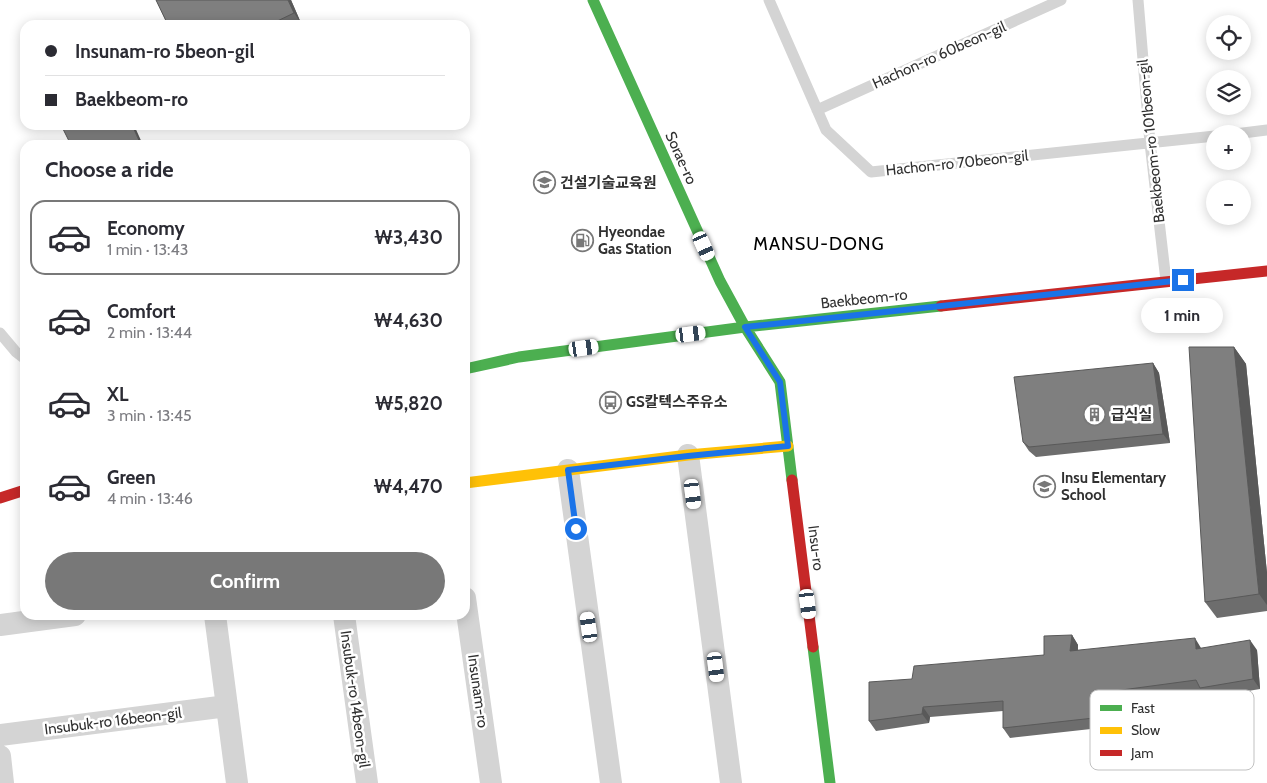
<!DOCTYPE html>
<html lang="en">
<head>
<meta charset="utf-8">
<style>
	body { margin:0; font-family:Cabin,"Noto Sans KR",sans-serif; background:#f7f7f7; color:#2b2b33; height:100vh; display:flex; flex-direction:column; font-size:19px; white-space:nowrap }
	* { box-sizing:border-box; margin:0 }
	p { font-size:16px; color:#7c7c81 }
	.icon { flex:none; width:28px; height:28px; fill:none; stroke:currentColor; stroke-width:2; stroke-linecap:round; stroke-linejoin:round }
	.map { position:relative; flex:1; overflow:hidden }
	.panel { position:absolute; left:20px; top:140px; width:450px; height:480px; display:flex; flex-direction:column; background:#fff; border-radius:15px; box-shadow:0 2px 12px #0003 }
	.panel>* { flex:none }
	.top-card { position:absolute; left:20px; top:20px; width:450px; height:110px; border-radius:15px; box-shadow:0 2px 12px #0003; display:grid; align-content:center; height:110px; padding:0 25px; background:#fff }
	.buttons { position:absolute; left:1206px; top:15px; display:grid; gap:10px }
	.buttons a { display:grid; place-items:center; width:45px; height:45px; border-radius:50%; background:#fff; box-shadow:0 2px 12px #0003; font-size:25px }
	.end { position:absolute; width:22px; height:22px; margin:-11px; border:6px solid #1a73e8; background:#fff; box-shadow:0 0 0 2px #fff }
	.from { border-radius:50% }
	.bubble { position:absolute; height:35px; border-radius:18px; background:#fff; box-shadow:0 2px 12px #0003; font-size:16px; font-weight:700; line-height:35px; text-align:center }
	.car { position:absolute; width:15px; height:30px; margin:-15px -8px; border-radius:6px; box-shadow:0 0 4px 1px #0007; background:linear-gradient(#fff 24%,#345 0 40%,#fff 0 76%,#345 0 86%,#fff 0) }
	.top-card b { display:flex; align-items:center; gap:18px; height:48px; font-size:19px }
	.top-card b+b { border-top:1px solid #e1e1e2 }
	.top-card i { width:12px; height:12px; background:#2b2b33 }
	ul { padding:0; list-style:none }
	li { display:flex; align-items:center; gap:15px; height:75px; margin:0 10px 8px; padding:0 15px; border:2px solid transparent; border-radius:15px }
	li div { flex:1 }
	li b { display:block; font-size:19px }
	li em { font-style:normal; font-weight:700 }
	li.on { border-color:#787878 }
	li>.icon { width:45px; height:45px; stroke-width:1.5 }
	h2 { padding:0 25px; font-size:22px; line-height:60px }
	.action { display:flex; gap:10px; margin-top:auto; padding:10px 25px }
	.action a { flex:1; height:58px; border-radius:30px; background:#787878; color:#fff; font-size:20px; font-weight:700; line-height:58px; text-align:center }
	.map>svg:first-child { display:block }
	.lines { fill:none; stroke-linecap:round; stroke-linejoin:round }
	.lane { stroke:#d4d4d4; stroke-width:11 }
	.street { stroke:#d4d4d4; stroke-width:22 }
	.fast { stroke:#4caf50; stroke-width:11 }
	.slow { stroke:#ffc107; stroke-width:11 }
	.jam { stroke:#c62828; stroke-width:11 }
	.wall { fill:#6d6d6d }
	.shaded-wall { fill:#595959 }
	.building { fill:#7f7f7f; stroke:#595959 }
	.route { stroke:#1a73e8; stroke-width:6 }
	.labels { text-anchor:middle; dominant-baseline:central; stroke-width:5; stroke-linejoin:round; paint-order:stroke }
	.street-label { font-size:15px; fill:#303030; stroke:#fff }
	.poi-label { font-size:15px; font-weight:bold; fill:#303030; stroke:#fff; text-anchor:start }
	.quarter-label { font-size:18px; letter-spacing:1px; fill:#000; stroke:#fff }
	.key { fill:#fff; stroke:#c1c1c1; stroke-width:1 }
	.key-label { font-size:14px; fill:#303030 }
</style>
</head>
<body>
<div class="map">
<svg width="1267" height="783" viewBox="0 0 1267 783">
	<rect width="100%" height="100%" fill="#fff"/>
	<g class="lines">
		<path class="lane" d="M 769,0 L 826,130 L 871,172 L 1215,136
			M 1138,0 L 1150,143 L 1166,281
			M 817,110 L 1061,0
			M 1235,134 L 1267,130
			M 0,333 L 16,352 L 25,359"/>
		<path class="street" d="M 688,455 L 731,783
			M 568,470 L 611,783
			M 465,598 L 491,783
			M 215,615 L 237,783
			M 344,615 L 367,783
			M 0,625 L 75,615
			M 0,735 L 227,706
			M 0,756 L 3,783"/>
		<path class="fast" d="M 593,0 L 720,281 L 745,327 L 780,382 L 792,480
			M 465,369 L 519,357 L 745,327 L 941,306
			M 813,647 L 830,783"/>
		<path class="slow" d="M 465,483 L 688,455 L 788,446"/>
		<path class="jam" d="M 941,306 L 1267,271
			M 792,480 L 813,647
			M 0,498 L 25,490"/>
	</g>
	<path class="wall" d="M 156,0 L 291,0 L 301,23 L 296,25 L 168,25 Z
		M 1234,347 L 1246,364 L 1267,573 L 1267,611 L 1217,618 L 1205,602 Z
		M 1153,363 L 1159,373 L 1170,443 L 1036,457 L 1029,451 L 1023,442 Z
		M 1072,635 L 1078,645 L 1078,650 L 1201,648 L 1257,650 L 1260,689 L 1206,698 L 1201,690 L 1098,704 L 1100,728 L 1010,738 L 1003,728 L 1003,711 L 930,717 L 929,723 L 876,731 L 869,721 L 1044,655 Z"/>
	<path class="shaded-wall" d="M 288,0 L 291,0 L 301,23 L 294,13 Z
		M 132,125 L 134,125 L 143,145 L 141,145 Z
		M 1234,347 L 1246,364 L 1267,573 L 1267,605 L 1259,594 Z
		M 1153,363 L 1159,373 L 1170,443 L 1163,434 Z
		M 1072,635 L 1078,645 L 1077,661 L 1070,651 Z
		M 1195,638 L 1201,648 L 1196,649 Z
		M 1250,640 L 1257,650 L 1260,689 L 1253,679 Z
		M 1092,694 L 1098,704 L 1100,728 L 1094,718 Z
		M 923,707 L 930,717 L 929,723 L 922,714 Z"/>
	<path class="building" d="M 156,0 L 288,0 L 294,13 L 269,25 L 168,25 Z
		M 61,125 L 132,125 L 141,145 L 71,145 Z
		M 1189,347 L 1234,347 L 1259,594 L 1205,602 Z
		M 1153,363 L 1163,434 L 1029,447 L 1023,442 L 1014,377 Z
		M 1072,635 L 1070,651 L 1195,638 L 1196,649 L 1250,640 L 1253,679 L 1200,688 L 1196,680 L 1092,694 L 1094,718 L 1003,728 L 1003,701 L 923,707 L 922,714 L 869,721 L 869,682 L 912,679 L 914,666 L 1044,655 L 1044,636 Z"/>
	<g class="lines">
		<path class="route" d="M 576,529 L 568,470 L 688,456 L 788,446 L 780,382 L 745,327 L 1183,280"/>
	</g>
	<defs>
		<symbol id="school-ring" viewBox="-11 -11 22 22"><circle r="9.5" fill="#fff" stroke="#787878" stroke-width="1.5"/><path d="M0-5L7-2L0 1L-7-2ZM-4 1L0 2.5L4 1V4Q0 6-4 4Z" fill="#787878"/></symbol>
		<symbol id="fuel-ring" viewBox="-11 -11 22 22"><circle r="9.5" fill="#fff" stroke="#787878" stroke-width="1.5"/><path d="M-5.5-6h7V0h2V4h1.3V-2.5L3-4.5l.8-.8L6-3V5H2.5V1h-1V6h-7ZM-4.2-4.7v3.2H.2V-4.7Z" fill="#787878"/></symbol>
		<symbol id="bus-ring" viewBox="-11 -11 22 22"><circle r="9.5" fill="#fff" stroke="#787878" stroke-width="1.5"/><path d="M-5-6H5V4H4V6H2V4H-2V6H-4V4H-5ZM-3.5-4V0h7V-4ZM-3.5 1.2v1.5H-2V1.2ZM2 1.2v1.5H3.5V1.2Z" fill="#787878"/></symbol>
		<symbol id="building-ring" viewBox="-11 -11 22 22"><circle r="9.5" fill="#fff" stroke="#787878" stroke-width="1.5"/><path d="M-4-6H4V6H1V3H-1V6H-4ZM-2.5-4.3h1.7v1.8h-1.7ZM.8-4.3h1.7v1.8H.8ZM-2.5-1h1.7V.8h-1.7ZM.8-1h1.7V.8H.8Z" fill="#787878"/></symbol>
	</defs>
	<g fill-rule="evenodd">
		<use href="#school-ring" x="532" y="170" width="25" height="25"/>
		<use href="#fuel-ring" x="570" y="228" width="25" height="25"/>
		<use href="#bus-ring" x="598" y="390" width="25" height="25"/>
		<use href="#building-ring" x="1082" y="402" width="25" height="25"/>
		<use href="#school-ring" x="1032" y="474" width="25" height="25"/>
	</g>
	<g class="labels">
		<g class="street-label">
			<text transform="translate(939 55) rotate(-24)">Hachon-ro 60beon-gil</text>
			<text transform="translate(1151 141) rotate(-96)">Baekbeom-ro 101beon-gil</text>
			<text transform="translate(681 158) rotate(66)">Sorae-ro</text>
			<text transform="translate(957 163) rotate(-6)">Hachon-ro 70beon-gil</text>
			<text transform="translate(864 299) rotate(-6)">Baekbeom-ro</text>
			<text transform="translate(816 548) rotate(83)">Insu-ro</text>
			<text transform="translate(478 691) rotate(82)">Insunam-ro</text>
			<text transform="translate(355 699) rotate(82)">Insubuk-ro 14beon-gil</text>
			<text transform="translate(113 721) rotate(-7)">Insubuk-ro 16beon-gil</text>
		</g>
		<g class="poi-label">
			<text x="560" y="183">건설기술교육원</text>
			<text x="598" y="232">Hyeondae<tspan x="598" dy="17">Gas Station</tspan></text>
			<text x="626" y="402">GS칼텍스주유소</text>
			<text x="1111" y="415">급식실</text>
			<text x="1061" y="478">Insu Elementary<tspan x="1061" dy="17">School</tspan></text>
		</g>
		<g class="quarter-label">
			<text x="819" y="244">MANSU-DONG</text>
		</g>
	</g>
	<rect x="1090" y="690" width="164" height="80" rx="8" class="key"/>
	<rect x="1100" y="705" width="22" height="6" fill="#4caf50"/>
	<rect x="1100" y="727" width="22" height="7" fill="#ffc107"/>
	<rect x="1100" y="750" width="22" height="6" fill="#c62828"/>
	<g class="key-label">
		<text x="1131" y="713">Fast</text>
		<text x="1131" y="735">Slow</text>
		<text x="1131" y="758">Jam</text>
	</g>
</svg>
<div class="buttons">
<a><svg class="icon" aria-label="locate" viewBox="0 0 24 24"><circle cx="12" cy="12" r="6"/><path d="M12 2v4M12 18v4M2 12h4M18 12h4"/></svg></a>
<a><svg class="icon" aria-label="layers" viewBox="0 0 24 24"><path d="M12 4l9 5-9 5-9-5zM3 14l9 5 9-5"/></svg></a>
<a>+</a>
<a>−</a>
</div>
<i class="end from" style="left:576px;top:529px"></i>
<i class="end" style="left:1183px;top:280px"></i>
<div class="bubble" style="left:1141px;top:298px;width:82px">1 min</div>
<i class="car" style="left:704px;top:246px;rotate:156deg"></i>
<i class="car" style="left:691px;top:334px;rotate:83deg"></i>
<i class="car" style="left:584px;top:348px;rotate:82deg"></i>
<i class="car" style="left:693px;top:494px;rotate:173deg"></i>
<i class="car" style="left:808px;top:604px;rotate:173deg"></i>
<i class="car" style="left:589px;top:627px;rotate:352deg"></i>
<i class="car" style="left:716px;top:667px;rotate:173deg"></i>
<div class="top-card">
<b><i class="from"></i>Insunam-ro 5beon-gil</b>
<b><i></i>Baekbeom-ro</b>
</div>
<section class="panel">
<h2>Choose a ride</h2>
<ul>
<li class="on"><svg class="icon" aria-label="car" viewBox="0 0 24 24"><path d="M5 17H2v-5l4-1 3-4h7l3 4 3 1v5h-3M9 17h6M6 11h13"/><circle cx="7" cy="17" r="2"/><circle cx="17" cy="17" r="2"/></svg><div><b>Economy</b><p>1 min · 13:43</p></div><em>₩3,430</em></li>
<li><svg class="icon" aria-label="car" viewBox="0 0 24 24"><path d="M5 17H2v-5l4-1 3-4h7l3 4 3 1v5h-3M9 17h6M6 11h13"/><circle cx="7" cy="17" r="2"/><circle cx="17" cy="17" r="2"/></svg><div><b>Comfort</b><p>2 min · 13:44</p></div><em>₩4,630</em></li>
<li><svg class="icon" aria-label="car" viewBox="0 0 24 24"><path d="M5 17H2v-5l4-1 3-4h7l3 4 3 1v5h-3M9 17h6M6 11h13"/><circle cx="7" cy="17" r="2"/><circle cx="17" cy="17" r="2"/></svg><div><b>XL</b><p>3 min · 13:45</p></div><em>₩5,820</em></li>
<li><svg class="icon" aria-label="car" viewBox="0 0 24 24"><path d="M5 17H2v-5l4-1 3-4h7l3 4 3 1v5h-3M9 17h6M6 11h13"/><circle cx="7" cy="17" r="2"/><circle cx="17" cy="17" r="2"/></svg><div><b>Green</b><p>4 min · 13:46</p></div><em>₩4,470</em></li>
</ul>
<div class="action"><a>Confirm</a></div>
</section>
</div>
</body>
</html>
